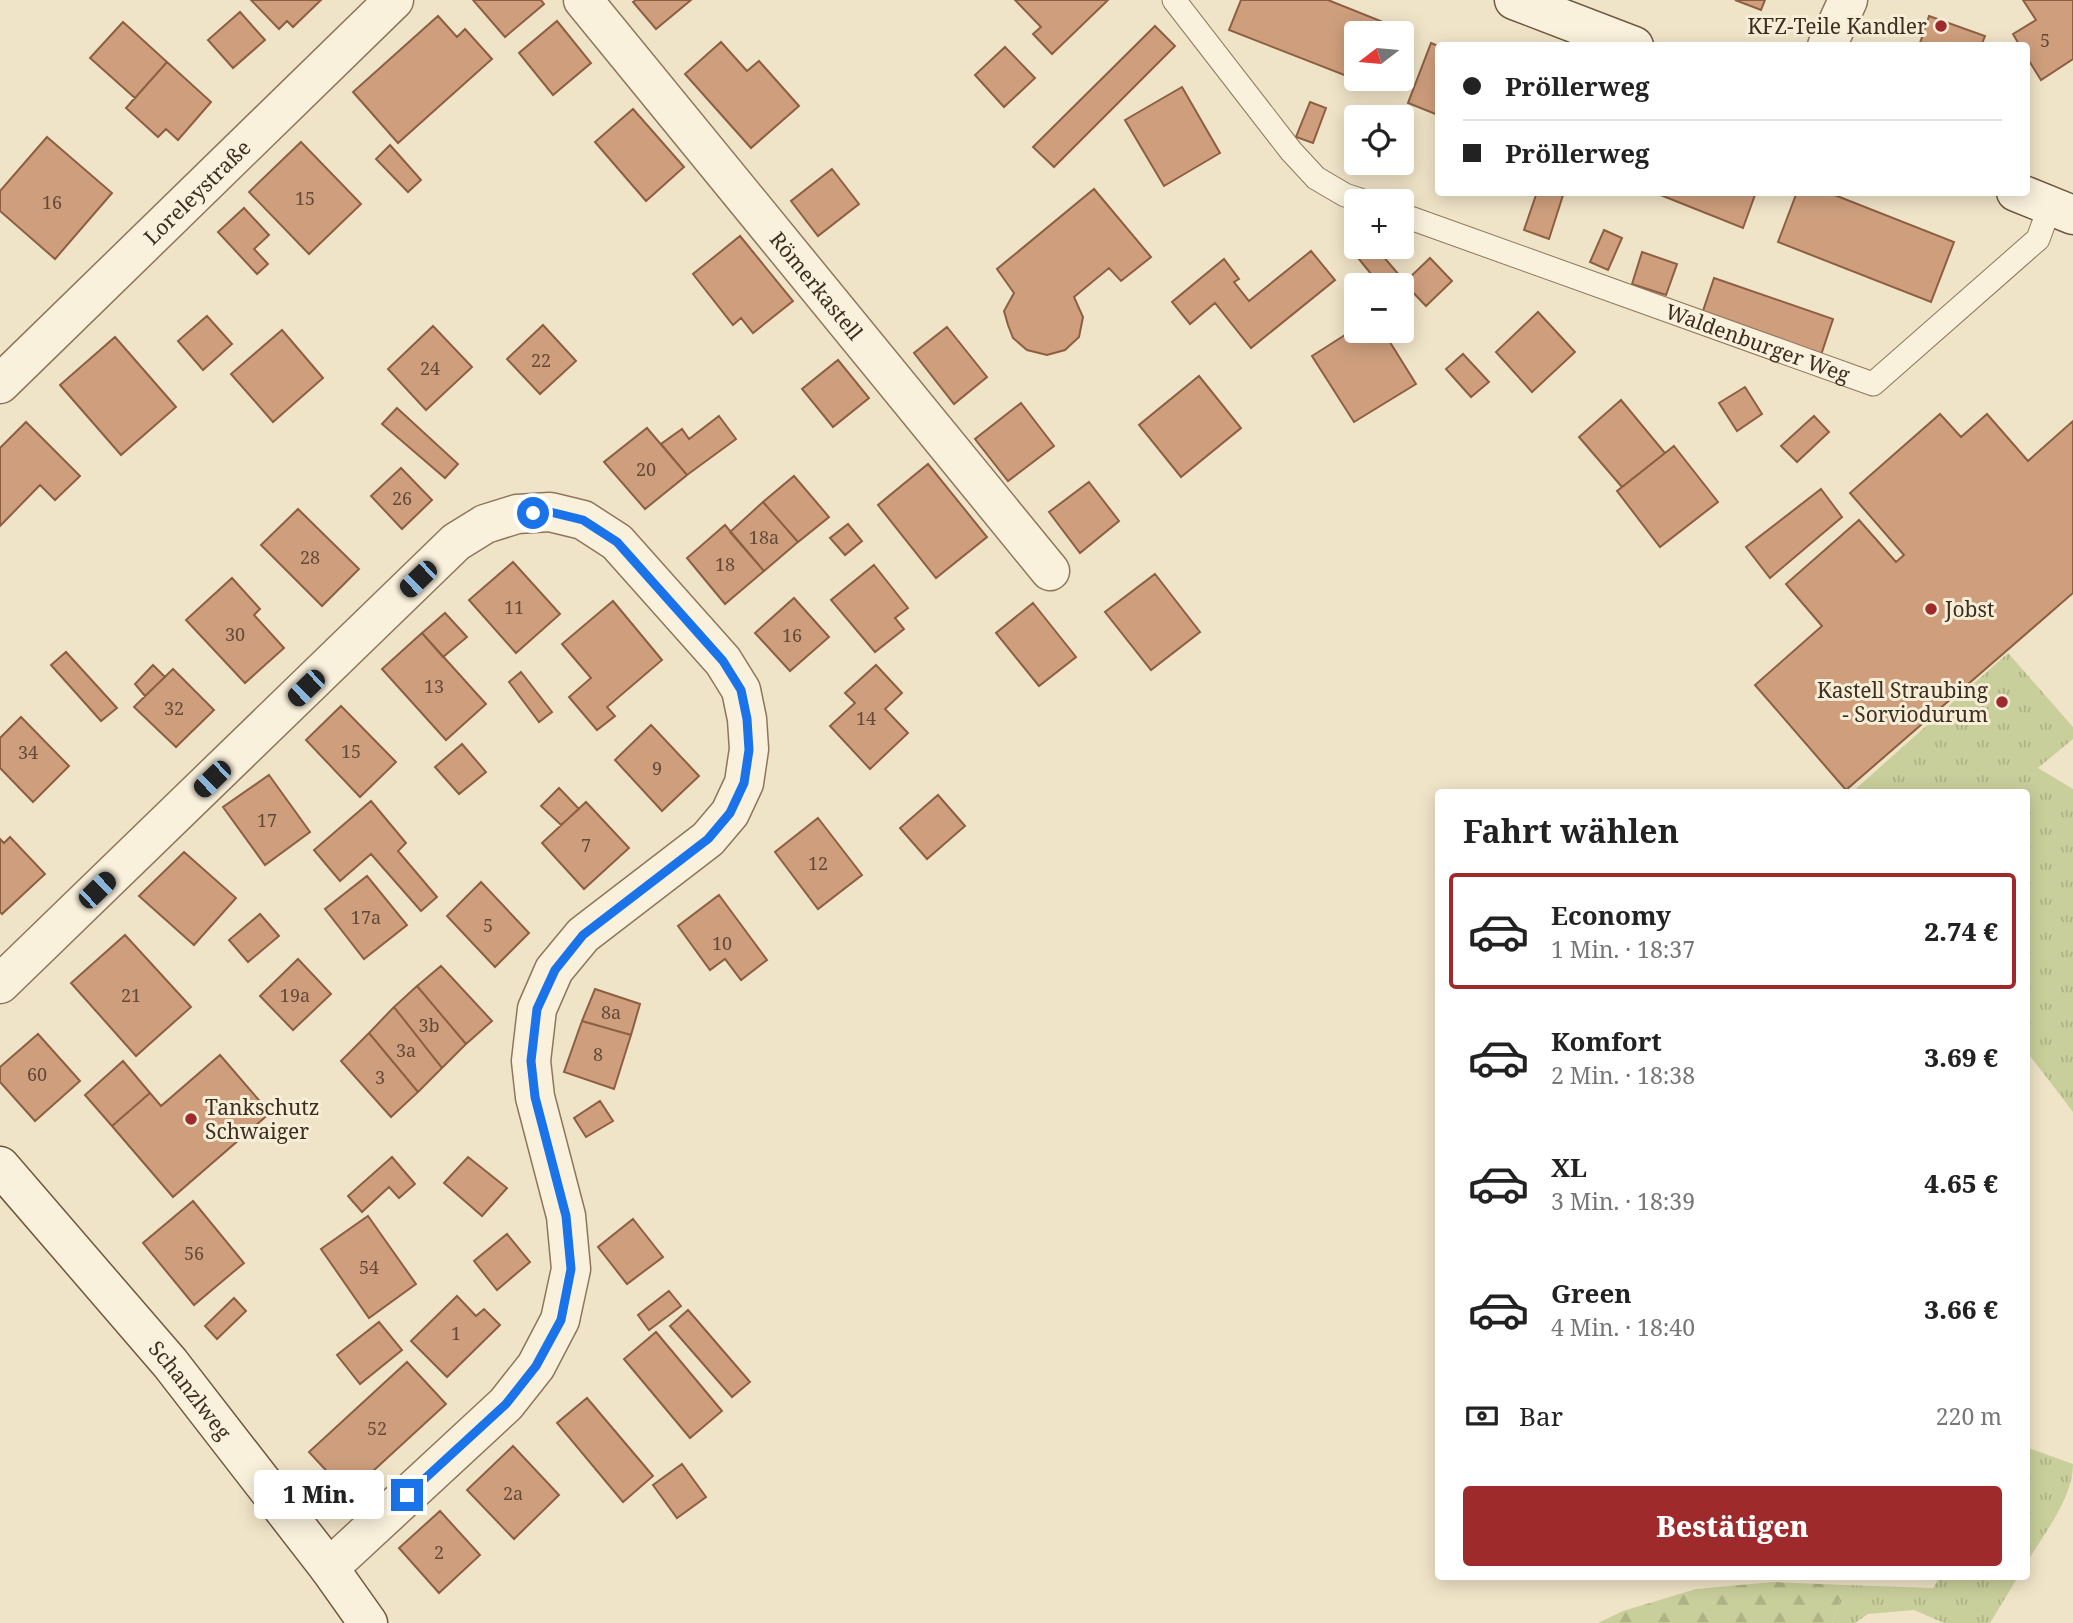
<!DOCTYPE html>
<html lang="de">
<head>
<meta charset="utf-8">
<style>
	body { margin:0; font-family:"Noto Serif",serif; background:#f6f6f6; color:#222; height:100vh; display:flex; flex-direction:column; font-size:26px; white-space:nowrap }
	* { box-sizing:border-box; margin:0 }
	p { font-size:23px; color:#767676 }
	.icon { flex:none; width:38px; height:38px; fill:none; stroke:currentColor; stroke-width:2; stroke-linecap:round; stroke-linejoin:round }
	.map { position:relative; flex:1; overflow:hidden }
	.panel { position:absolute; left:1435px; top:789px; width:595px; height:791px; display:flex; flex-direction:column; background:#fff; border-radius:7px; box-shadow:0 4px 18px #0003 }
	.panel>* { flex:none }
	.top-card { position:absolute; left:1435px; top:42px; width:595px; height:154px; border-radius:7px; box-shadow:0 4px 18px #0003; display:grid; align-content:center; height:154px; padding:0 28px; background:#fff }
	.needle { width:46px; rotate:254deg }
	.controls { position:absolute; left:1344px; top:21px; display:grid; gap:14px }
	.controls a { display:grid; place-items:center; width:70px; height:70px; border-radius:7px; background:#fff; box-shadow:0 4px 18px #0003; font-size:35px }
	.end { position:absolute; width:32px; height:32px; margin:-16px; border:9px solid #1a73e8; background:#fff; box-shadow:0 0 0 4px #fff }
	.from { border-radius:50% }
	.bubble { position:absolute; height:49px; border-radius:7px; background:#fff; box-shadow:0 4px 18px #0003; font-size:23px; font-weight:800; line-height:49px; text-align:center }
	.car { position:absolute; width:21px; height:42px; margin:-21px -10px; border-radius:9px; box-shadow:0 0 5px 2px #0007; background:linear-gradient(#222 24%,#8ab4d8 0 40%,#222 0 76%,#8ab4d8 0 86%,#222 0) }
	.top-card b { display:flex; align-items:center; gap:24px; height:66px; font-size:26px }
	.top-card b+b { border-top:2px solid #e0e0e0 }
	.top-card i { width:18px; height:18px; background:#222 }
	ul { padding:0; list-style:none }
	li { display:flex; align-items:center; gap:21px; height:116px; margin:0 14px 10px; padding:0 14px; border:4px solid transparent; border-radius:7px }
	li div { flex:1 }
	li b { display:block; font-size:26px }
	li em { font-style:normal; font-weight:800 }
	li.on { border-color:#9e2a2b }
	li>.icon { width:63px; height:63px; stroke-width:1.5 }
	h2 { padding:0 28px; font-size:32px; line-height:84px }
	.pay { display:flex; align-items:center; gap:18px; height:77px; padding:0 28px; font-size:26px }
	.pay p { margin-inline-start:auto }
	.primary-button { display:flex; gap:14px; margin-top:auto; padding:14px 28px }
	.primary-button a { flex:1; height:80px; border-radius:7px; background:#9e2a2b; color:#fff; font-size:28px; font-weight:800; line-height:80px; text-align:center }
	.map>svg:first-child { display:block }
	.grass { fill:url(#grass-tufts) }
	.forest { fill:url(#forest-firs) }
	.building { fill:#cf9f7d; stroke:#8d5f41; stroke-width:2 }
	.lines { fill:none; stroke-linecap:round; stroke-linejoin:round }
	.lane-casing { stroke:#8d765c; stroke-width:25 }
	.street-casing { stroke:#8d765c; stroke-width:41 }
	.secondary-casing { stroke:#6f573f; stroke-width:41 }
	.lane { stroke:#faf1dc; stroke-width:23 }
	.street { stroke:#faf1dc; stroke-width:38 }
	.secondary { stroke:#faf1dc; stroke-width:38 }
	.route { stroke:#1a73e8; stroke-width:9 }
	.poi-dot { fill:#9e2a2b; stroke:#f7eed8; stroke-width:2.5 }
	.labels { text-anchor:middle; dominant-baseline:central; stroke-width:6; stroke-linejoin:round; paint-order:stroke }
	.number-label { font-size:18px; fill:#624a37 }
	.poi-label { font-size:21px; fill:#3d2e20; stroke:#f7eed8; text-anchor:end }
	.street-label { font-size:21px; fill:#3d2e20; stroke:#f7eed8 }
</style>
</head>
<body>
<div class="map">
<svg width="2073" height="1623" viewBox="0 0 2073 1623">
	<defs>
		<pattern id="grass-tufts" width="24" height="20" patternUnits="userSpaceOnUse" patternTransform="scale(1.75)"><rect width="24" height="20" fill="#c9cf9b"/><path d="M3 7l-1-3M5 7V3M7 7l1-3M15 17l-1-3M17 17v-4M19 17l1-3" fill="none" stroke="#aeb285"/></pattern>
		<pattern id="forest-firs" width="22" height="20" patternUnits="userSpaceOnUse" patternTransform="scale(1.75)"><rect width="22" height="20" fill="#c9cf9b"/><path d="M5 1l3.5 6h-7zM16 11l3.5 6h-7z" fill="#aeb285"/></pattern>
	</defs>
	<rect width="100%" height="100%" fill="#f0e4c8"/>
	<path class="grass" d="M 2008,653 L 2073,727 L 2073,739 L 2038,768 L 2073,789 L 2073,1112 L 2027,1052 L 2026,793 L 1851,793 Z
		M 2026,1447 L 2073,1464 C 2073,1498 2044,1534 2027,1562 Z
		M 1940,1577 L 2018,1577 L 1990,1623 L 1944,1623 L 1914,1610 L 1868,1614 L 1855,1623 L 1832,1623 L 1845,1585 L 1933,1588 Z"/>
	<path class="forest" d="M 1773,1582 L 1845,1585 L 1832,1623 L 1598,1623 L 1623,1611 L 1696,1589 Z"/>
	<path class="building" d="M 251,0 L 321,0 L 293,27 L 287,21 L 279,29 Z
		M 473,0 L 541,0 L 544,4 L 505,37 Z
		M 636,0 L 691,0 L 656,29 L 633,2 Z
		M 1015,0 L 1108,0 L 1052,54 L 1033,34 L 1041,27 Z
		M 1241,0 L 1328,0 L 1398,28 L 1396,33 L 1356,33 L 1356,79 L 1379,79 L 1375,87 L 1229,30 Z
		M 1735,0 L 1765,0 L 1761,10 Z
		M 2023,0 L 2073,0 L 2073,59 L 2041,80 L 2026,56 L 2026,46 L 2020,46 L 2013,34 L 2036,20 Z
		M 240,12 L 265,40 L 233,68 L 208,40 Z
		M 438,16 L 457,37 L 465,29 L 492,59 L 398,143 L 353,92 Z
		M 1929,16 L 1985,36 L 1981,46 L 1919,46 Z
		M 557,21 L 591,63 L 553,95 L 519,53 Z
		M 123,22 L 167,62 L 135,98 L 90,58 Z
		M 1155,26 L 1175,46 L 1054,167 L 1033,147 Z
		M 721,42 L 747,71 L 759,61 L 799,106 L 751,148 L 685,74 Z
		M 1431,43 L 1438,46 L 1438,115 L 1408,103 Z
		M 1005,47 L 1035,78 L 1004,107 L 975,75 Z
		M 167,62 L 211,102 L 178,140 L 166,129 L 158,137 L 126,108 Z
		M 1182,87 L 1220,153 L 1164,186 L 1125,120 Z
		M 1310,102 L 1326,108 L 1313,143 L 1296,137 Z
		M 633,109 L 684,167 L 646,201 L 595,142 Z
		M 47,137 L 112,193 L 55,259 L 0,211 L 0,191 Z
		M 301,142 L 361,204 L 309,254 L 249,192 Z
		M 390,145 L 421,180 L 408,192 L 376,159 Z
		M 832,169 L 859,204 L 818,236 L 791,201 Z
		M 1094,189 L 1151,257 L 1121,281 L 1109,268 L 1074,297 L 1083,317 L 1079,337 L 1065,350 L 1047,355 L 1027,350 L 1013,338 L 1008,325 L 1004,311 L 1014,293 L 997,269 Z
		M 1537,192 L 1564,192 L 1549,239 L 1524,230 Z
		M 1653,192 L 1756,192 L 1743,228 Z
		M 1797,192 L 1827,192 L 1954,242 L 1931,302 L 1778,242 Z
		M 244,208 L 269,235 L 254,249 L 268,264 L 257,274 L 218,232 Z
		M 1604,230 L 1622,238 L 1608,270 L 1590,262 Z
		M 740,236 L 793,301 L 753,333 L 741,318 L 733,325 L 693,274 Z
		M 1371,247 L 1375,247 L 1401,277 L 1391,285 L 1380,285 L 1358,258 Z
		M 1311,251 L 1335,280 L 1251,348 L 1215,303 L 1190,324 L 1172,302 L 1224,259 L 1239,279 L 1234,282 L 1249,301 Z
		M 1642,252 L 1677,264 L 1666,295 L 1632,284 Z
		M 1430,258 L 1452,281 L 1426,306 L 1404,283 Z
		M 1714,278 L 1833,319 L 1821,355 L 1702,314 Z
		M 1538,312 L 1575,352 L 1532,392 L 1496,352 Z
		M 207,316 L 232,344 L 203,370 L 178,341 Z
		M 543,325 L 576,361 L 540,394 L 507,359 Z
		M 433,326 L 472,367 L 426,410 L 388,369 Z
		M 947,327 L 987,377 L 954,404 L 914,353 Z
		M 1356,328 L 1356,331 L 1383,331 L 1416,384 L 1354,422 L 1312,356 Z
		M 282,330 L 323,378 L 273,422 L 231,374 Z
		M 115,337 L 176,407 L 121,455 L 60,385 Z
		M 1463,354 L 1489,382 L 1471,397 L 1446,369 Z
		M 838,360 L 869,398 L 833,427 L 802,389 Z
		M 1199,376 L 1241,428 L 1181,477 L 1139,425 Z
		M 1745,387 L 1762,414 L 1737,431 L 1719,403 Z
		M 1621,400 L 1665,453 L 1622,487 L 1579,437 Z
		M 1021,403 L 1054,446 L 1008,481 L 975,439 Z
		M 397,408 L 458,464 L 445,478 L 382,424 Z
		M 1940,414 L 1961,437 L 1987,414 L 2028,461 L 2073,421 L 2073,593 L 1846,790 L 1755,685 L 1822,626 L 1786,584 L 1859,520 L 1896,562 L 1904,555 L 1850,493 Z
		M 719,416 L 736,439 L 687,475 L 661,444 L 682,429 L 689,439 Z
		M 1814,416 L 1829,432 L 1797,462 L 1781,446 Z
		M 26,422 L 80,476 L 55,500 L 40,485 L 0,526 L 0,448 Z
		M 647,428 L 687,475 L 645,509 L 604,462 Z
		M 1674,446 L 1718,502 L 1660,547 L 1617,491 Z
		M 928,464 L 987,537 L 936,578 L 878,505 Z
		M 401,468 L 432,500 L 402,529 L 371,496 Z
		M 794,476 L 829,517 L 798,542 L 763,502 Z
		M 1089,482 L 1119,521 L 1080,553 L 1049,512 Z
		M 1821,489 L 1842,517 L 1770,578 L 1746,547 Z
		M 763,502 L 798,542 L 764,571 L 730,532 Z
		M 298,509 L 359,569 L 322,606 L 261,545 Z
		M 848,524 L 862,541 L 845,555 L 830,538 Z
		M 725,525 L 764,571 L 725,604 L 687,558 Z
		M 513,562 L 560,614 L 516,653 L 469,600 Z
		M 874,565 L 908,608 L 895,618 L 904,629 L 875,652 L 831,600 Z
		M 1155,574 L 1200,632 L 1151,670 L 1105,612 Z
		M 232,578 L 260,609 L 254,615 L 284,648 L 245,683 L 186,620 Z
		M 794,598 L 829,637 L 790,671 L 755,633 Z
		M 613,601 L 662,660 L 607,707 L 615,716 L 597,730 L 569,697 L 591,678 L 562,644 Z
		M 1033,603 L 1076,657 L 1039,686 L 996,633 Z
		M 445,613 L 467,637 L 443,657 L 422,633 Z
		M 422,633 L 486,704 L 446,740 L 382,669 Z
		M 66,652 L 117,708 L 101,721 L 51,665 Z
		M 153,665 L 165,677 L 145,696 L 135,684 Z
		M 876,665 L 902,693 L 885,709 L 908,733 L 870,769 L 830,726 L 855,703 L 845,693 Z
		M 173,669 L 214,710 L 176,747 L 134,707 Z
		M 521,672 L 552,712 L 539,722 L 509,682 Z
		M 341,706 L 396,762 L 360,797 L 306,740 Z
		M 21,717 L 69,766 L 33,802 L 0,768 L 0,738 Z
		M 651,725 L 699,776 L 662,811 L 615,760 Z
		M 462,744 L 486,772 L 459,794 L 435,767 Z
		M 269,775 L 310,832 L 265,865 L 223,807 Z
		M 559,788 L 579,809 L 561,825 L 541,806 Z
		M 938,795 L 965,826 L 927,859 L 900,828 Z
		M 371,801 L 406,843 L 398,851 L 437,897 L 421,911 L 371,854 L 340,881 L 314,850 Z
		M 586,802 L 629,848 L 584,889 L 542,843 Z
		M 818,818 L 862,875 L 818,909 L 775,852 Z
		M 10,837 L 45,874 L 2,914 L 0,912 L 0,839 L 4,843 Z
		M 184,852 L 236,898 L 194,945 L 139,896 Z
		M 367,876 L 407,925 L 364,959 L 325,909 Z
		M 481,882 L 529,933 L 495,967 L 447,916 Z
		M 719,895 L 767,960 L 741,980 L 725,959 L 710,970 L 678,926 Z
		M 260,914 L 279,936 L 248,962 L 229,940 Z
		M 125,935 L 191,1007 L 136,1056 L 71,983 Z
		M 298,959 L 331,994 L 293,1030 L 260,996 Z
		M 441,966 L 492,1021 L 466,1044 L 417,986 Z
		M 417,986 L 466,1044 L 442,1068 L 394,1007 Z
		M 595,989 L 640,1004 L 631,1035 L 582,1021 Z
		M 394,1007 L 442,1068 L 418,1092 L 369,1033 Z
		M 582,1021 L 631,1035 L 614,1089 L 564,1072 Z
		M 369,1033 L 418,1092 L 391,1117 L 341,1061 Z
		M 38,1034 L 80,1081 L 35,1121 L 0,1082 L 0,1067 Z
		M 220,1055 L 270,1113 L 173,1197 L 112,1126 L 150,1093 L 161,1106 Z
		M 123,1061 L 150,1093 L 112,1126 L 85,1095 Z
		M 600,1101 L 613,1121 L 586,1137 L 574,1118 Z
		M 392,1157 L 415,1184 L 399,1198 L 389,1187 L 362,1212 L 348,1196 Z
		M 468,1157 L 507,1188 L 482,1216 L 444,1183 Z
		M 193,1201 L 244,1263 L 194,1305 L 143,1243 Z
		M 368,1216 L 416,1284 L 369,1318 L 321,1249 Z
		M 633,1219 L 663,1257 L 627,1284 L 598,1247 Z
		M 507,1234 L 530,1262 L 497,1290 L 474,1261 Z
		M 669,1291 L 681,1306 L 649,1330 L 638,1315 Z
		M 457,1296 L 476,1316 L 484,1309 L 500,1325 L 447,1377 L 411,1341 Z
		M 234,1298 L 246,1311 L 217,1339 L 205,1326 Z
		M 688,1310 L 750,1382 L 732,1397 L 670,1326 Z
		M 379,1322 L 402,1350 L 360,1384 L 337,1355 Z
		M 656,1332 L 722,1411 L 690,1438 L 624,1359 Z
		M 407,1362 L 446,1404 L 348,1494 L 309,1452 Z
		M 587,1398 L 653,1476 L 623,1502 L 557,1423 Z
		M 513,1446 L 559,1495 L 514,1539 L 467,1490 Z
		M 682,1464 L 706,1497 L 677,1518 L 653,1485 Z
		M 440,1511 L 480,1555 L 439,1593 L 399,1548 Z"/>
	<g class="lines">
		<defs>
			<g id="lane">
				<path d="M 1174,0 L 1291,151 L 1316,178 L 1345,195 L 1363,201"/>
				<path id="s1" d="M 1402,215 L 1873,384 L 2038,239 L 2050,206"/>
			</g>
			<g id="street">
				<path id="s2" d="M 583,0 L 1050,571"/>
				<path d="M 1827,46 L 1848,0"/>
				<path id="s3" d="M 0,384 L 394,0"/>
				<path d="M 0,984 L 456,542 L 485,524 L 517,514 L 550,512 L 583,520 L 617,542 L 723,661 L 741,690 L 747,719 L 749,749 L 744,783 L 730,813 L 708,839 L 583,935 L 554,970 L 537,1009 L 531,1061 L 535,1097 L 566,1216 L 571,1269 L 560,1320 L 536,1366 L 506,1404 L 329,1568"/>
			</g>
			<g id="secondary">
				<path d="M 1514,0 L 1634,46"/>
				<path d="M 2016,192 L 2073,215"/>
				<path id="s4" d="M 0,1166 L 170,1363 L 329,1568 L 368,1623"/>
			</g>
		</defs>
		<use href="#lane" class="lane-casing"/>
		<use href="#street" class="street-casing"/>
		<use href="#secondary" class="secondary-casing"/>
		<use href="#lane" class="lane"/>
		<use href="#street" class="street"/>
		<use href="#secondary" class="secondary"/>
	</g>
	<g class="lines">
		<path class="route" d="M 407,1495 L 506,1404 L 536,1366 L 561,1320 L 571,1269 L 566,1216 L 535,1097 L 531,1061 L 537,1009 L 555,970 L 583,935 L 708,839 L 730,813 L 744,783 L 749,750 L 747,719 L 741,690 L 723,661 L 617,542 L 583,520 L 550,512 L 533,513"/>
	</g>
	<g class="poi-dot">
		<circle cx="1941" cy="26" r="7"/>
		<circle cx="1931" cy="609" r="7"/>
		<circle cx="2002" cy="702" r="7"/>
		<circle cx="191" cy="1119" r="7"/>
	</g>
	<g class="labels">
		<g class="number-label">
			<text x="2045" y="40">5</text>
			<text x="305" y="198">15</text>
			<text x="52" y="202">16</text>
			<text x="541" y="360">22</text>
			<text x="430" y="368">24</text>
			<text x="646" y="469">20</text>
			<text x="402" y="498">26</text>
			<text x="764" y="537">18a</text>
			<text x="310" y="557">28</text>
			<text x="725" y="564">18</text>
			<text x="514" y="607">11</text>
			<text x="235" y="634">30</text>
			<text x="792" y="635">16</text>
			<text x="434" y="686">13</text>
			<text x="174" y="708">32</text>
			<text x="866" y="718">14</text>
			<text x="351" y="751">15</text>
			<text x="28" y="752">34</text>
			<text x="657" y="768">9</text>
			<text x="267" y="820">17</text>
			<text x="586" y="845">7</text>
			<text x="818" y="863">12</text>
			<text x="366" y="917">17a</text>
			<text x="488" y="925">5</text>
			<text x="722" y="943">10</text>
			<text x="131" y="995">21</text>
			<text x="295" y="995">19a</text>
			<text x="611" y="1012">8a</text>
			<text x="429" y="1025">3b</text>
			<text x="406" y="1050">3a</text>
			<text x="598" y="1054">8</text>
			<text x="37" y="1074">60</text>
			<text x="380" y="1077">3</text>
			<text x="194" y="1253">56</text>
			<text x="369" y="1267">54</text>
			<text x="456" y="1333">1</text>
			<text x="377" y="1428">52</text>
			<text x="513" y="1493">2a</text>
			<text x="439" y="1552">2</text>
		</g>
		<g class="poi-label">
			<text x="1927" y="26">KFZ-Teile Kandler</text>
			<text x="1945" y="609" text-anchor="start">Jobst</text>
			<text x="1988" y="690">Kastell Straubing<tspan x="1988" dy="24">- Sorviodurum</tspan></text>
			<text x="205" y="1107" text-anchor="start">Tankschutz<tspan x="205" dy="24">Schwaiger</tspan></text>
		</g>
		<g class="street-label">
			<text stroke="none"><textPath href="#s3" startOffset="275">Loreleystraße</textPath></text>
			<text stroke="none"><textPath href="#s2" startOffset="369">Römerkastell</textPath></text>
			<text stroke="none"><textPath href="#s1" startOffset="378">Waldenburger Weg</textPath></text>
			<text stroke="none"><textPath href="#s4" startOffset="294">Schanzlweg</textPath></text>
		</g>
	</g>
</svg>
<div class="controls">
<a><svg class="needle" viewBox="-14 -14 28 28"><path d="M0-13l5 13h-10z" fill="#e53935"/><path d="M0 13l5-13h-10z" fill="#767676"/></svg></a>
<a><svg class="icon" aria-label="locate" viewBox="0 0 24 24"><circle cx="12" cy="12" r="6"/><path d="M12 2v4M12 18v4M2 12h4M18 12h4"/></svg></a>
<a>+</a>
<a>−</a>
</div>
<i class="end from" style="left:533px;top:513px"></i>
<i class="end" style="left:407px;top:1495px"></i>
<div class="bubble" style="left:254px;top:1470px;width:130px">1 Min.</div>
<i class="car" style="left:418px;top:579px;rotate:226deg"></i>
<i class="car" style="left:306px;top:688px;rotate:226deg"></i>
<i class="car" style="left:212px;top:779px;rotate:226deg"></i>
<i class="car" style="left:97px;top:890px;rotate:46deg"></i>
<div class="top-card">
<b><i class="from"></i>Pröllerweg</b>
<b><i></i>Pröllerweg</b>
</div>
<section class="panel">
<h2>Fahrt wählen</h2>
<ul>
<li class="on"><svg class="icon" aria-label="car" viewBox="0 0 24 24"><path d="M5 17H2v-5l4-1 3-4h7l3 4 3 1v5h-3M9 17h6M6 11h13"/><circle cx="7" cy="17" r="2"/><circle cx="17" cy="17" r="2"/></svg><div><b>Economy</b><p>1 Min. · 18:37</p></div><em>2.74 €</em></li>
<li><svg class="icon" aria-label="car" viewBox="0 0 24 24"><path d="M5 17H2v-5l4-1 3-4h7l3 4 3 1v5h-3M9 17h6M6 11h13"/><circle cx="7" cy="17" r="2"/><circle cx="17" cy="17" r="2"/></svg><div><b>Komfort</b><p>2 Min. · 18:38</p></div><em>3.69 €</em></li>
<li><svg class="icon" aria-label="car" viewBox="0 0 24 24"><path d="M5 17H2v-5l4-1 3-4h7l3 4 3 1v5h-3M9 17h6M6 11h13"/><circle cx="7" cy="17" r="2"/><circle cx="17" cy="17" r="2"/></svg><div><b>XL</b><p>3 Min. · 18:39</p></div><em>4.65 €</em></li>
<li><svg class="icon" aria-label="car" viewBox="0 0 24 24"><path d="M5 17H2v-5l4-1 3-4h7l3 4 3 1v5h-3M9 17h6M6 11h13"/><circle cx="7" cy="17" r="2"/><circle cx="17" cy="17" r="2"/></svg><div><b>Green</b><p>4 Min. · 18:40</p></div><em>3.66 €</em></li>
</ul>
<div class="pay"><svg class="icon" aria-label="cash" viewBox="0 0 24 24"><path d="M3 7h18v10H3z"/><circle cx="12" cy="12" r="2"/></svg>Bar<p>220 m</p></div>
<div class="primary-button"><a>Bestätigen</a></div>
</section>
</div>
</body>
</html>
